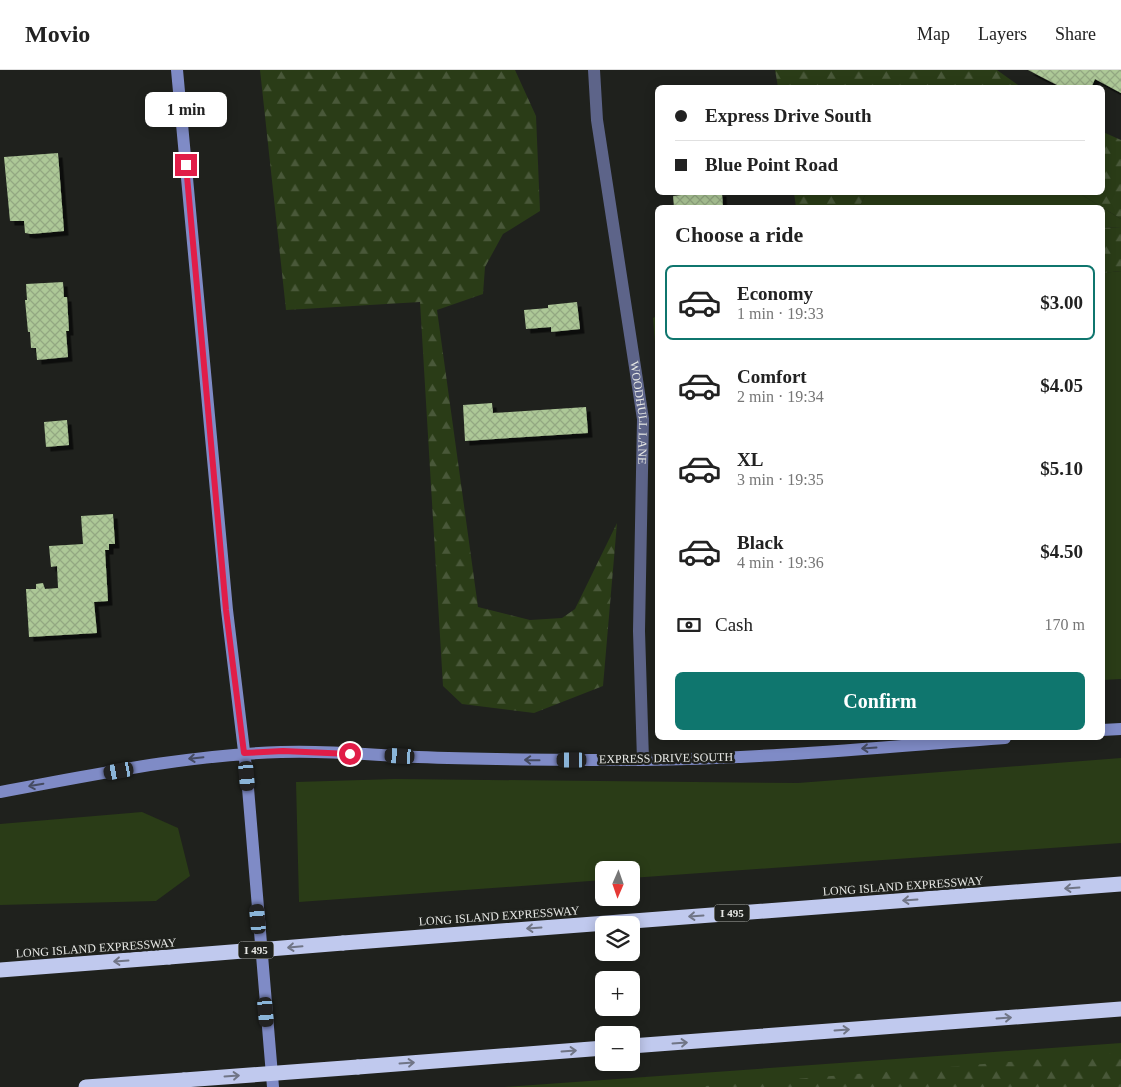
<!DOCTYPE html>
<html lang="en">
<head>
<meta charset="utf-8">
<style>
	body { margin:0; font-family:"Times New Roman",serif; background:#f2f2f2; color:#222; height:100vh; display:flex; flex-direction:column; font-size:19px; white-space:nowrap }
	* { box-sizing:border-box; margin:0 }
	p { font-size:16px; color:#767676 }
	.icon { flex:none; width:28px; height:28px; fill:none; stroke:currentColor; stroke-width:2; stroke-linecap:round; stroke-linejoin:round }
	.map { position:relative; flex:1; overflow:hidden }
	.drawer { position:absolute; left:655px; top:135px; width:450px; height:535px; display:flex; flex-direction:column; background:#fff; border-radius:8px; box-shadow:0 2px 12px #0003 }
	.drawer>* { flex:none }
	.guide { position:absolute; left:655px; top:15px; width:450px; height:110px; border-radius:8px; box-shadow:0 2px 12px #0003; display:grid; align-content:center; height:110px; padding:0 20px; background:#fff }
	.needle { width:32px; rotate:182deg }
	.fabs { position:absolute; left:595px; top:791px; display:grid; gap:10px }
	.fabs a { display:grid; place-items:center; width:45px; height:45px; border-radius:8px; background:#fff; box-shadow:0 2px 12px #0003; font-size:25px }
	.end { position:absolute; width:22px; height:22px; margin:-11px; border:6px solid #e11d48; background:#fff; box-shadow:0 0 0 2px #fff }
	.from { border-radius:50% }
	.bubble { position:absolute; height:35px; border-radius:8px; background:#fff; box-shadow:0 2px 12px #0003; font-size:16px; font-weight:700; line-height:35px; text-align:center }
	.car { position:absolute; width:15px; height:30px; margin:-15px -8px; border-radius:6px; box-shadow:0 0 4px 1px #0007; background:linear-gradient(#222 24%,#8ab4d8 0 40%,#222 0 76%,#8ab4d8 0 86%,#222 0) }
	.guide b { display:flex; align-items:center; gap:18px; height:48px; font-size:19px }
	.guide b+b { border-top:1px solid #e0e0e0 }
	.guide i { width:12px; height:12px; background:#222 }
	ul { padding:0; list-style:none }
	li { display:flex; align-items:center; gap:15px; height:75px; margin:0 10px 8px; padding:0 10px; border:2px solid transparent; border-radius:8px }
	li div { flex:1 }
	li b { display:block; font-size:19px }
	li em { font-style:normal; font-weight:700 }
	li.active { border-color:#0f766e }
	li>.icon { width:45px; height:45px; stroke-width:1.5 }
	h2 { padding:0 20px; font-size:22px; line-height:60px }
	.pay { display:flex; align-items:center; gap:12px; height:55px; padding:0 20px; font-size:19px }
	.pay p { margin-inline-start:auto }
	.button { display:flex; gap:10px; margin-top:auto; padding:10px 20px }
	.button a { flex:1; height:58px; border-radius:8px; background:#0f766e; color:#fff; font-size:20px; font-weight:700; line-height:58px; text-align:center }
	header { display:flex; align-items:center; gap:30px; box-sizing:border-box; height:70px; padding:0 25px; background:#fff; border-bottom:1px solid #e0e0e0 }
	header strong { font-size:24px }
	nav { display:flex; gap:28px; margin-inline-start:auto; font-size:18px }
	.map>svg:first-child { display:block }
	.grass { fill:#2a3c17 }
	.forest { fill:url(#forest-firs) }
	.building { fill:url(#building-cross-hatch); filter:url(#shadow) }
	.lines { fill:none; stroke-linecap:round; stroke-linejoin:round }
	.street { stroke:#5d6489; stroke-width:12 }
	.secondary { stroke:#7f8bc6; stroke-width:12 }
	.highway { stroke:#c0c9ee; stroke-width:15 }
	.highway-bridge { stroke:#c0c9ee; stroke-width:15 }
	.oneway { stroke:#454b61 }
	.oneway2 { stroke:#707586 }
	.route { stroke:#e11d48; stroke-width:6 }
	.labels { text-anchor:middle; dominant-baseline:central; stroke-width:5; stroke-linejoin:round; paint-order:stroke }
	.shield { fill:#1f211d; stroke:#abaca9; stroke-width:1 }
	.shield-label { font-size:11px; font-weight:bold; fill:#e7e8e5 }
	.street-label { font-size:12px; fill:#e7e8e5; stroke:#1f211d }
</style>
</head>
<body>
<header>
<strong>Movio</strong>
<nav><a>Map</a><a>Layers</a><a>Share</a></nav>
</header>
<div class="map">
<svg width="1121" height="1017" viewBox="0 0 1121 1017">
	<defs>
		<pattern id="forest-firs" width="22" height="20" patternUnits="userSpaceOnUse" patternTransform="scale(1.25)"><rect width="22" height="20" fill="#2a3c17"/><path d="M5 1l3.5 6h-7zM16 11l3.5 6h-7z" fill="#495839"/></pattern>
		<pattern id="building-cross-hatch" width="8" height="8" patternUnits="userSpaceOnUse" patternTransform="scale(1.25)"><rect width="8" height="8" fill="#adc897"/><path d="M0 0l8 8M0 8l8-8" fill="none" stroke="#93a882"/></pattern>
		<filter id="shadow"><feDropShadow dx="4.5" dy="4.5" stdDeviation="0" flood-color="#0009"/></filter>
	</defs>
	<rect width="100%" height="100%" fill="#1f211d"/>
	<path class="grass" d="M 866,123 L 1079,123 L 1121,149 L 1121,157 L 1103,158 L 1102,138 L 859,138 Z
		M 1121,201 L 1121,609 L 1103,610 L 1102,203 Z
		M 657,246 L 657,297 L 653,248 Z
		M 1121,688 L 1121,773 L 631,808 L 631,800 L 604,800 L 604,810 L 299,832 L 296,712 L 395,709 L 798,713 Z
		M 142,742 L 178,758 L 190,806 L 156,831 L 0,835 L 0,754 Z
		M 1121,973 L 1121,1017 L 504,1017 Z"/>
	<path class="forest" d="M 260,0 L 515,0 L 536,46 L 540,141 L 503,164 L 485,197 L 483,224 L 437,240 L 478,537 L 530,550 L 562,548 L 575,539 L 617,453 L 603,616 L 534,643 L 462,634 L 443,616 L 420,232 L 286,240 Z
		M 775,0 L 997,0 L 1021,17 L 778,17 Z
		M 1103,62 L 1121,70 L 1121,149 L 1079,123 L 1102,122 Z
		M 794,123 L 794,122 L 866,123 L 859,138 L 796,137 Z
		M 1121,157 L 1121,201 L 1103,203 L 1103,158 Z
		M 1121,983 L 1121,1017 L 693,1017 Z"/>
	<path class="building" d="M 1028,0 L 1121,0 L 1121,23 L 1095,9 L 1091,18 L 1063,18 Z
		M 58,83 L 64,161 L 31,164 L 25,163 L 24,151 L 10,151 L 4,87 Z
		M 707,122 L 722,122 L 723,138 L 674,138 L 673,126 Z
		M 63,212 L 64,227 L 67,227 L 69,261 L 66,261 L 68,287 L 37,290 L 36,278 L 31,278 L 30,262 L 28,262 L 25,230 L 27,230 L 26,214 Z
		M 577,232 L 580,259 L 551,262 L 551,257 L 526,259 L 524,240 L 548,238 L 548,235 Z
		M 492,333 L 493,343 L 586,337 L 588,363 L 465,371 L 463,335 Z
		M 67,350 L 69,375 L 46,377 L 44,352 Z
		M 113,444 L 115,474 L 109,474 L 109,480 L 105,480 L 108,531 L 94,532 L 97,563 L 29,567 L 26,519 L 36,519 L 36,514 L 43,513 L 45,519 L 58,518 L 57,496 L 51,497 L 49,476 L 83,474 L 81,446 Z"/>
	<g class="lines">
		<path class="street" id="s1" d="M 594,0 L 597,50 L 643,349 L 639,561 L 643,690"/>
		<path class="secondary" d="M 177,0 L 227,540 L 247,706 L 273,1017
			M 1102,660 L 1121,659
			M 0,722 C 93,705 186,685 281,682 C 326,680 372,685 418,687 C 492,690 566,690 641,690 C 762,689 884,677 1005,668"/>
		<path class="highway" d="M 343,873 L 1121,814
			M 0,900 L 169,887
			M 631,976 L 1121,939
			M 358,997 L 604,978
			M 86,1017 L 184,1010"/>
		<path class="highway-bridge" d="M 169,887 L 343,873
			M 184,1010 L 358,997"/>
	</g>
	<defs><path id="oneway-shaft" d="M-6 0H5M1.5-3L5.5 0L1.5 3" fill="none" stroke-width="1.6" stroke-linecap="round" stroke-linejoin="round" transform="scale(1.25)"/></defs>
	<g class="oneway">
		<use href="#oneway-shaft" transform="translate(869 678) rotate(176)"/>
		<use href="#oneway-shaft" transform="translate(196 688) rotate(174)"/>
		<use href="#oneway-shaft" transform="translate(532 690) rotate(-179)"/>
		<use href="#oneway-shaft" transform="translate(36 715) rotate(170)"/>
	</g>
	<g class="oneway2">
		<use href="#oneway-shaft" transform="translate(1072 818) rotate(176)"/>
		<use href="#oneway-shaft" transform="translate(910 830) rotate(176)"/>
		<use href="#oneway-shaft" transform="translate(696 846) rotate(176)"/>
		<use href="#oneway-shaft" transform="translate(534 858) rotate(176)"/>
		<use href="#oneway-shaft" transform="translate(295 877) rotate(175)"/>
		<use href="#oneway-shaft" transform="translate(121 891) rotate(176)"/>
		<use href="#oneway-shaft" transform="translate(1004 948) rotate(-4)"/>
		<use href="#oneway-shaft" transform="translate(842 960) rotate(-4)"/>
		<use href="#oneway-shaft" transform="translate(680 973) rotate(-4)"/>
		<use href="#oneway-shaft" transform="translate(569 981) rotate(-4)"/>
		<use href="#oneway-shaft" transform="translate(407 993) rotate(-4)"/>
		<use href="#oneway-shaft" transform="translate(232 1006) rotate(-4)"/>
	</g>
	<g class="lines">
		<path class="route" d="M 186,95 L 226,540 L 244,683 L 283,681 L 350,684"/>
	</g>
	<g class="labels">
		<g class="shield">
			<rect x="714.5" y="834.5" width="35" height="17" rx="4"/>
			<rect x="238.5" y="871.5" width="35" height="17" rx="4"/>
		</g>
		<g class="shield-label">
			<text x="732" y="843">I 495</text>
			<text x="256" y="880">I 495</text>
		</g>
		<g class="street-label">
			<text stroke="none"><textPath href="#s1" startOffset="346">WOODHULL LANE</textPath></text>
			<text transform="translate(666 688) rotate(-1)">EXPRESS DRIVE SOUTH</text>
			<text transform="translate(903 816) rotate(-4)">LONG ISLAND EXPRESSWAY</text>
			<text transform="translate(499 846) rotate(-4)">LONG ISLAND EXPRESSWAY</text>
			<text transform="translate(96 878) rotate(-4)">LONG ISLAND EXPRESSWAY</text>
		</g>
	</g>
</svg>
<div class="fabs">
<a><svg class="needle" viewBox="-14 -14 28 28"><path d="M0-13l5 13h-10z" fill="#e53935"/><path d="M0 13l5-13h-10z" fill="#767676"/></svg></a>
<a><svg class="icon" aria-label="layers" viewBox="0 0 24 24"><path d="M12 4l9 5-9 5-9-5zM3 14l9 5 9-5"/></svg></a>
<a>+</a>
<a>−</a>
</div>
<i class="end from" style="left:350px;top:684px"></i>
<i class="end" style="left:186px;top:95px"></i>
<div class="bubble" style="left:145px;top:22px;width:82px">1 min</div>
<i class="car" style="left:400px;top:686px;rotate:273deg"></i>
<i class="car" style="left:572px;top:690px;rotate:270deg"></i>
<i class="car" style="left:119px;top:701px;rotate:260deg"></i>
<i class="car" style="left:247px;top:706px;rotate:175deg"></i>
<i class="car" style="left:258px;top:849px;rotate:355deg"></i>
<i class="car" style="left:266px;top:942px;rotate:175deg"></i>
<div class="guide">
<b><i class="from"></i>Express Drive South</b>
<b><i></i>Blue Point Road</b>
</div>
<section class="drawer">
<h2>Choose a ride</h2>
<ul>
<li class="active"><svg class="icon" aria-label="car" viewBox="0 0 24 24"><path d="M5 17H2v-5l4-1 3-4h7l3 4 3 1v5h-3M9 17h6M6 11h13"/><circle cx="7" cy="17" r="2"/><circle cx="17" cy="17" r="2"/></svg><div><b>Economy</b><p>1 min · 19:33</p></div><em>$3.00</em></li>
<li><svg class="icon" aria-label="car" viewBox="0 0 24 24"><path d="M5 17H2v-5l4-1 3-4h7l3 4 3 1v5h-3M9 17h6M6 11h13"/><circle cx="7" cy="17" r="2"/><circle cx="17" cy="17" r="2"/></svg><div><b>Comfort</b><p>2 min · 19:34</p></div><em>$4.05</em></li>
<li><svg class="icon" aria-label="car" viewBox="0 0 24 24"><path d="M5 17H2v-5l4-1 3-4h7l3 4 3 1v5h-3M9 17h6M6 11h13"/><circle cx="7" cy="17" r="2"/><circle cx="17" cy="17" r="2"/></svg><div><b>XL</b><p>3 min · 19:35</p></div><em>$5.10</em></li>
<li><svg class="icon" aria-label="car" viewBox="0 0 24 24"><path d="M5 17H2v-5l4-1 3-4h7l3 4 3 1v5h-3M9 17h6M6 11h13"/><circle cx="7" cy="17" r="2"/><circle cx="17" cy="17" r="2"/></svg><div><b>Black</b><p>4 min · 19:36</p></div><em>$4.50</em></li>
</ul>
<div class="pay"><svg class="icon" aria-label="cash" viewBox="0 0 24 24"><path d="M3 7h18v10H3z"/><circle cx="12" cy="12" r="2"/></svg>Cash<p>170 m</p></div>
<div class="button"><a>Confirm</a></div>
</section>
</div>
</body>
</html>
